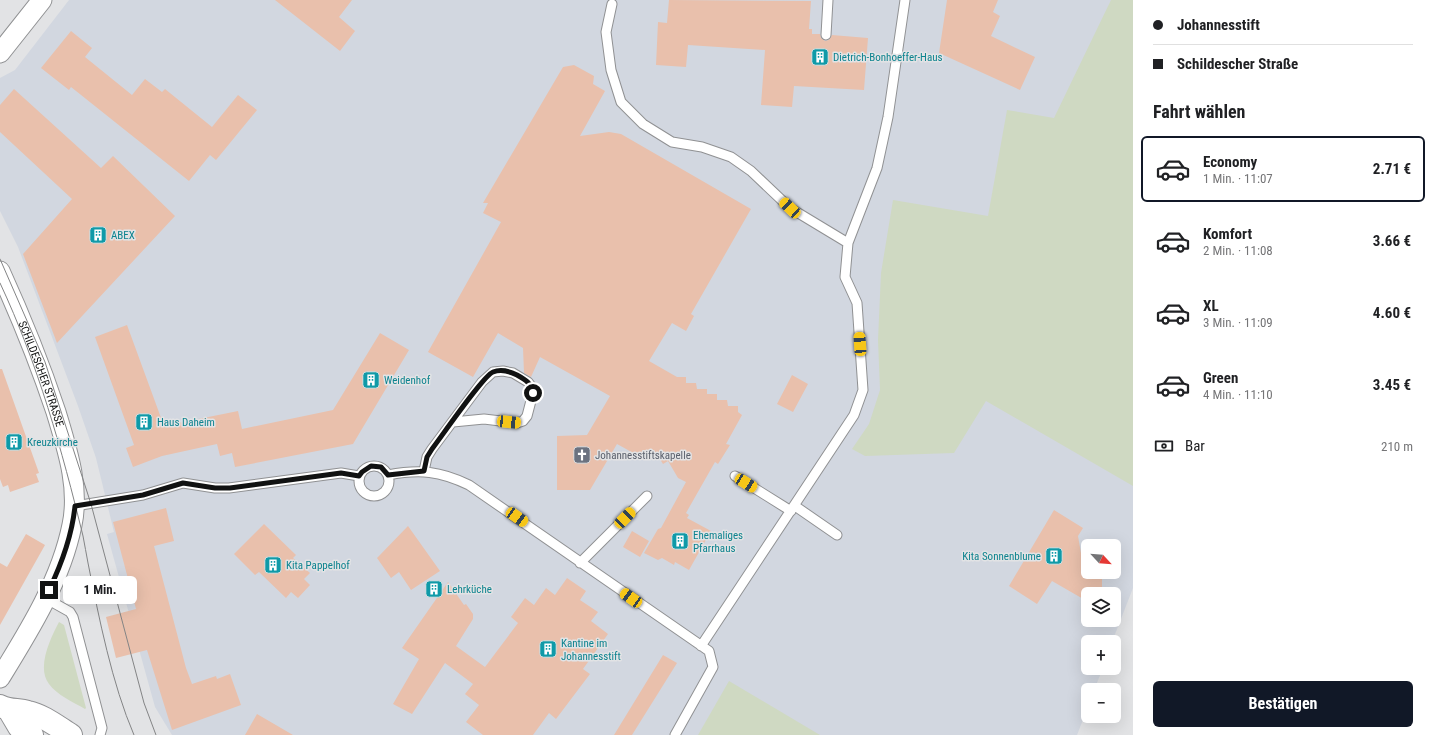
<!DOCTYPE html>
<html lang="de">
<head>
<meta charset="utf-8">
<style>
	body { margin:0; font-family:"Roboto Condensed",sans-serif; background:#f6f6f6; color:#202124; height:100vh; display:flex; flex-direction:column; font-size:15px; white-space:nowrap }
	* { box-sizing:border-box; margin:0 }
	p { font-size:13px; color:#757577 }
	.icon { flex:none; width:22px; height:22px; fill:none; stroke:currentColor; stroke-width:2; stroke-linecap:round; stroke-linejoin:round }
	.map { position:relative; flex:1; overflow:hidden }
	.panel { display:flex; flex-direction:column; background:#fff; width:300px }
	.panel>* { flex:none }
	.hud { display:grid; align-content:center; height:88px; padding:0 20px; background:#fff }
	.needle { width:26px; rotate:116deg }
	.controls { position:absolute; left:1081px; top:539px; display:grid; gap:8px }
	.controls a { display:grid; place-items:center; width:40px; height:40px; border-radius:6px; background:#fff; box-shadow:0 4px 16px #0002; font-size:20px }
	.end { position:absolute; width:18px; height:18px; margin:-9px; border:5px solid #111212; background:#fff; box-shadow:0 0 0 2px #fff }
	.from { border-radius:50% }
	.bubble { position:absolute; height:28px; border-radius:6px; background:#fff; box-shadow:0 4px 16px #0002; font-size:13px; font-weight:700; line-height:28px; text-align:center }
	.car { position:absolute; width:12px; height:24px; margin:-12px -6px; border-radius:5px; box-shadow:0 0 3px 1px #0007; background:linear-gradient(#f5c518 24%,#345 0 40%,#f5c518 0 76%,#345 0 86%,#f5c518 0) }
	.hud b { display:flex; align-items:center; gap:14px; height:38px; font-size:15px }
	.hud b+b { border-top:1px solid #e0e0e0 }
	.hud i { width:10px; height:10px; background:#202124 }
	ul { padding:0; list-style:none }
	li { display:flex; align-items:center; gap:12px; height:66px; margin:0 8px 6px; padding:0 12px; border:2px solid transparent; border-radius:6px }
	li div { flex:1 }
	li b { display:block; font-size:15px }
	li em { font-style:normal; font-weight:700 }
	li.selected { border-color:#111827 }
	li>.icon { width:36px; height:36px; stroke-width:1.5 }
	h2 { padding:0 20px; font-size:18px; line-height:48px }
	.pay { display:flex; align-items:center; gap:10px; height:44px; padding:0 20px; font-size:15px }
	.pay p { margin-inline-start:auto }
	.button { display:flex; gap:8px; margin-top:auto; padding:8px 20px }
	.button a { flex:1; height:46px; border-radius:6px; background:#111827; color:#fff; font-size:16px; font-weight:700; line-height:46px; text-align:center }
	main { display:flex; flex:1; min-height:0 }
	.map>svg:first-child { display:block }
	.built { fill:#d2d7e0; fill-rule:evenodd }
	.green { fill:#cfd9c2 }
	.building { fill:#e9c0ac }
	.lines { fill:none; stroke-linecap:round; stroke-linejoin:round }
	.service-casing { stroke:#909193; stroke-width:11 }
	.minor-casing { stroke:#909193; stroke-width:21 }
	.secondary-casing { stroke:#909193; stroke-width:24 }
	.service { stroke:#fff; stroke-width:9 }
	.minor { stroke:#fff; stroke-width:19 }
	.secondary { stroke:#fff; stroke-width:22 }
	.tram { stroke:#838485; stroke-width:1 }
	.route { stroke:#111212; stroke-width:5 }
	.labels { text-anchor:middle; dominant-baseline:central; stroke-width:3; stroke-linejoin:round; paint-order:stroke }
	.culture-label { font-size:11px; fill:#0d838f; stroke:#e2e3e5; text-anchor:start }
	.street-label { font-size:11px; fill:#111212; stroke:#e2e3e5 }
	.worship-label { font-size:11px; fill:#5b616d; stroke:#e2e3e5; text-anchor:start }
</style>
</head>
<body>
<main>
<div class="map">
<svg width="1133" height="735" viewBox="0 0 1133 735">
	<rect width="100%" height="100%" fill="#e2e3e5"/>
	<path class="built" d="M 69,0 L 1133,0 L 1133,588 L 1112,642 L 1088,642 L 1088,668 L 1103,668 L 1094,690 L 1088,690 L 1088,707 L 1077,735 L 172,735 L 155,707 L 107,534 L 114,532 L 96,458 L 78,406 L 18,247 L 0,211 L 0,78 L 15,70 ZM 1088,546 L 1114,546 L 1114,572 L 1088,572 ZM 1088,594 L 1114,594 L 1114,620 L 1088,620 Z"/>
	<path class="green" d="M 1111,0 L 1133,0 L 1133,486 L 986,401 L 954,453 L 865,456 L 852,449 L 869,424 L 880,390 L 878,340 L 881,273 L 893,200 L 988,216 L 1007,110 L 1054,118 Z
		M 59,622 L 64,625 L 86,708 L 85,709 C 73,702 57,695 49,684 C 36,668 51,637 59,622 Z
		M 729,681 L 820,735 L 698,735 Z"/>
	<path class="building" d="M 275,0 L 352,0 L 339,17 L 355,31 L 340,51 Z
		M 669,0 L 811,1 L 809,29 L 812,29 L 812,34 L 820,34 L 821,38 L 825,41 L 829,40 L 832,35 L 868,38 L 864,90 L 794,86 L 792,107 L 761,105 L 765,50 L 688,45 L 686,67 L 656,65 L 658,22 L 667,23 Z
		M 947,0 L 998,0 L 993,12 L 1000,16 L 991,36 L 1035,57 L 1020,90 L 939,53 Z
		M 71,31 L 92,48 L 85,57 L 132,95 L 145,79 L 162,92 L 165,89 L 212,127 L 238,95 L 257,110 L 216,160 L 210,155 L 189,181 L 71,87 L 69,90 L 41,68 Z
		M 574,65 L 594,76 L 593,84 L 605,91 L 580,136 L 609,132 L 621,134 L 751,209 L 691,314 L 694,316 L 686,331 L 672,323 L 649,361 L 677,377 L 686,377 L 686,383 L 696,383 L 697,389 L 707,389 L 707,394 L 717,394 L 717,400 L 727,400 L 728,406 L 738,406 L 738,412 L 742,415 L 726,444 L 730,445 L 718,464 L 715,462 L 686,513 L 689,515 L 687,518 L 711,531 L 689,570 L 675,562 L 674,565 L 662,558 L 658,560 L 644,553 L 658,529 L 661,528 L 686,482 L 678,478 L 668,461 L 663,464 L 658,456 L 653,458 L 648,450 L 637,455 L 617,444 L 590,490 L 557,490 L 557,436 L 587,435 L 610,396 L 540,357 L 531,377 L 524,373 L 523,348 L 498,333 L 473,377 L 428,352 L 501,222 L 483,213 L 488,203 L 483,203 L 563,67 Z
		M 14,89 L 101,168 L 113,156 L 175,216 L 57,343 L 23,254 L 72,199 L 0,132 L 0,105 Z
		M 127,325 L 164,426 L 238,411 L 242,429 L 333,410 L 380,333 L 409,350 L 353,444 L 235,467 L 232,453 L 220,456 L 217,444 L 162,456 L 133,467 L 126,448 L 134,445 L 95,337 Z
		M 0,369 L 2,369 L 39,473 L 36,474 L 39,482 L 10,492 L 8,485 L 3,487 L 0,479 Z
		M 792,375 L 808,384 L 793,412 L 777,404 Z
		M 166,508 L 174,541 L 154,546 L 186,668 L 192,684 L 216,676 L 217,679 L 230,674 L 241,705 L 172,730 L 147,650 L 116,658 L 106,617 L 136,609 L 113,522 Z
		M 1054,510 L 1083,528 L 1078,536 L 1082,559 L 1088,563 L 1088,572 L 1102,572 L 1102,590 L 1095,594 L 1088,594 L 1088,598 L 1085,600 L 1052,581 L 1037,604 L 1009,586 Z
		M 264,524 L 296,555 L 293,558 L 310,573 L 304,579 L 310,585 L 298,598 L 291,592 L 286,598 L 259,572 L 255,575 L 234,554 Z
		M 408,526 L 440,571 L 411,590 L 399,572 L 391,578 L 377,558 Z
		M 632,531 L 649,541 L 640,557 L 623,547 Z
		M 26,534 L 45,545 L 0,625 L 0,563 L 7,567 Z
		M 567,578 L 586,591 L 580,600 L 598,612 L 591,621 L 608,634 L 583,669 L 590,674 L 556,719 L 549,713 L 533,735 L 483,735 L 466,722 L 479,705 L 465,694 L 473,684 L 445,663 L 412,714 L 393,704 L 419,659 L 402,648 L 448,582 L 464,605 L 466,604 L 473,614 L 473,619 L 456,646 L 485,667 L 518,623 L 511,617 L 525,598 L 534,605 L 546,588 L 555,595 Z
		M 663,655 L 677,663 L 632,735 L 614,735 Z
		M 257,714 L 293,735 L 245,735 Z"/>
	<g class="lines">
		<defs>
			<path id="service" d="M 612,4 L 606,32 L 611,70 L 621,102 L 643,124 L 672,142 L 702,147 L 731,157 L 751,171 L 790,208 L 848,243
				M 826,35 L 828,0
				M359 481a15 15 0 1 1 30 0a15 15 0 1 1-30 0Z
				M 424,471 L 427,457 L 432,449 L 482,382 L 493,372 L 503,371 L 513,373 L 528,382 L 531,386 L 533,393 L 527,416 L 523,421 L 517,423 L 484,419 L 453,422
				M 388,475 C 420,469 440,471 469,485 L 709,651 L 713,667 L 675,735
				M 735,476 L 791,511
				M 75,506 L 143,495 L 183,483 L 215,488 L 229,488 L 341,473 L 359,476
				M 795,506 L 837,535
				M 580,563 L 647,496
				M 45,598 L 70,612 L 73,617 L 102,728 L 100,735
				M 701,646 L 854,415 L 863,390 L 857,303 L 845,277 L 848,243 L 877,168 L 888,117 L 905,0"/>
			<g id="minor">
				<path d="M 0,53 L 42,0"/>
				<path id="s1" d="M 0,271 C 21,317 40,364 56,412 C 67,449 80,487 72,525 C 61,580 29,631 0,678"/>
			</g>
			<path id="secondary" d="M 0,706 C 10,711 18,709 28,712 C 43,715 58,727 71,735
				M 9,710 L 19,727 L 32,735"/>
		</defs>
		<use href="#service" class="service-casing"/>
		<use href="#minor" class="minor-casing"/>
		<use href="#secondary" class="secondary-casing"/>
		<use href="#service" class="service"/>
		<use href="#minor" class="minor"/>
		<use href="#secondary" class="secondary"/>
		<path class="tram" d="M 0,259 L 45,362 L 91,504 L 144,703 L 156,735
			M 0,283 C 38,364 62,450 83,536 C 85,545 86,554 88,563 C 99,618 112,684 134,735"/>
	</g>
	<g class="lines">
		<path class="route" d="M 49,590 C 62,563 72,536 75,506 L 143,495 L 183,483 L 215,488 L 230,488 L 341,473 L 359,476 L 362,472 L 371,466 L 381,467 L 388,475 L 424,471 L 427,457 L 432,449 C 442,436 483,376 493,372 C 501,369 511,372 517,375 C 526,380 531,383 533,393"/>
	</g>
	<defs>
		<symbol id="building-square" viewBox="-11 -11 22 22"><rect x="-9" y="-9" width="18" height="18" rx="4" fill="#0f9aa8" stroke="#e2e3e5"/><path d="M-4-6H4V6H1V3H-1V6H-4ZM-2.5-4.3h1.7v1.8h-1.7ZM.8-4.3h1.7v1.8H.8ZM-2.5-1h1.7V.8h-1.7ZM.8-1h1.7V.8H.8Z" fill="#fff"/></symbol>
		<symbol id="church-square" viewBox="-11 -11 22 22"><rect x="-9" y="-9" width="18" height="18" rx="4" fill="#6b7280" stroke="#e2e3e5"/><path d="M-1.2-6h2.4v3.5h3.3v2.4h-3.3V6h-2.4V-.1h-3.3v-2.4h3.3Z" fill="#fff"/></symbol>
	</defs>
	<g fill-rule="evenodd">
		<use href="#building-square" x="810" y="47" width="20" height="20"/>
		<use href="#building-square" x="88" y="225" width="20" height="20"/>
		<use href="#building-square" x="361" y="370" width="20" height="20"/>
		<use href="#building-square" x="134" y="412" width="20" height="20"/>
		<use href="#building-square" x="4" y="432" width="20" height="20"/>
		<use href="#church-square" x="572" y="445" width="20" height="20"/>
		<use href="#building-square" x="670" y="531" width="20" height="20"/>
		<use href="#building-square" x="1044" y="546" width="20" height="20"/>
		<use href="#building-square" x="263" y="555" width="20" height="20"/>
		<use href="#building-square" x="424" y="579" width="20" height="20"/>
		<use href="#building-square" x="538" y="639" width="20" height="20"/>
	</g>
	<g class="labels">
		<g class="culture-label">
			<text x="833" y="57">Dietrich-Bonhoeffer-Haus</text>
			<text x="111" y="235">ABEX</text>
			<text x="384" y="380">Weidenhof</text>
			<text x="157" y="422">Haus Daheim</text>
			<text x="27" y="442">Kreuzkirche</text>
			<text x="693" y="535">Ehemaliges<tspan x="693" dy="13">Pfarrhaus</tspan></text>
			<text x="1041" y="556" text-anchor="end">Kita Sonnenblume</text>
			<text x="286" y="565">Kita Pappelhof</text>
			<text x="447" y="589">Lehrküche</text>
			<text x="561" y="643">Kantine im<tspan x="561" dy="13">Johannesstift</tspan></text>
		</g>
		<g class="street-label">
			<text stroke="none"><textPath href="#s1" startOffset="111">SCHILDESCHER STRASSE</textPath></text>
		</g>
		<g class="worship-label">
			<text x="595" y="455">Johannesstiftskapelle</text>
		</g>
	</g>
</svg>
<div class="controls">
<a><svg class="needle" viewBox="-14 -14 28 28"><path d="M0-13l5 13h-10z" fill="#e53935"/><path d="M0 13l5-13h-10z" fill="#757577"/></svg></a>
<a><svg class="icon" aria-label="layers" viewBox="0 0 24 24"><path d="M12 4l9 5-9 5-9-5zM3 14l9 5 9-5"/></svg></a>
<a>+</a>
<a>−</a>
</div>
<i class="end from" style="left:533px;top:393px"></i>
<i class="end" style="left:49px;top:590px"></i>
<div class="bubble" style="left:63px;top:576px;width:74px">1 Min.</div>
<i class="car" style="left:790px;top:208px;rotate:313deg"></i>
<i class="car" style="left:860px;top:344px;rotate:356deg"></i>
<i class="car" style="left:509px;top:422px;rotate:96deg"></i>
<i class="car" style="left:746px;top:483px;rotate:122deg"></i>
<i class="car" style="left:517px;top:517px;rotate:125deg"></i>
<i class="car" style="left:625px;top:518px;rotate:45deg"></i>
<i class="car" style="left:631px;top:598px;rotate:305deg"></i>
</div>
<section class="panel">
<div class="hud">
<b><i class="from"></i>Johannesstift</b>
<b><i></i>Schildescher Straße</b>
</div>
<h2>Fahrt wählen</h2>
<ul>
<li class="selected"><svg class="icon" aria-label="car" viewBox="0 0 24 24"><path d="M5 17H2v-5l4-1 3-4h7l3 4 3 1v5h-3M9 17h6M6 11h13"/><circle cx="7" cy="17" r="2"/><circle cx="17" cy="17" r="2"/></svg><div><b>Economy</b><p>1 Min. · 11:07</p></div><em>2.71 €</em></li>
<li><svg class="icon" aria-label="car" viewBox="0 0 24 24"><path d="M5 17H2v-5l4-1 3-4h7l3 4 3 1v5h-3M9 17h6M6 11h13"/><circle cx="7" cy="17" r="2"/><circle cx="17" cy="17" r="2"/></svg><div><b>Komfort</b><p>2 Min. · 11:08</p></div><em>3.66 €</em></li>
<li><svg class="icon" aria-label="car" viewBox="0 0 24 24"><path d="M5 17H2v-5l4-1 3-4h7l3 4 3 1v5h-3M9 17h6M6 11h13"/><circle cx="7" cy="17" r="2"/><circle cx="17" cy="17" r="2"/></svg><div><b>XL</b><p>3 Min. · 11:09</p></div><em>4.60 €</em></li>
<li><svg class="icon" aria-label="car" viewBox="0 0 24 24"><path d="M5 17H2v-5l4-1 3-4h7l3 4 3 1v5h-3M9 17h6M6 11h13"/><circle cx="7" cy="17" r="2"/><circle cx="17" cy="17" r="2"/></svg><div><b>Green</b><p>4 Min. · 11:10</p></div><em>3.45 €</em></li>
</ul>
<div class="pay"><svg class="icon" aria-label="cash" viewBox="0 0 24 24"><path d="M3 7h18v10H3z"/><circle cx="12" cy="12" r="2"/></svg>Bar<p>210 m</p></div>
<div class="button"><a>Bestätigen</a></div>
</section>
</main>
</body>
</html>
